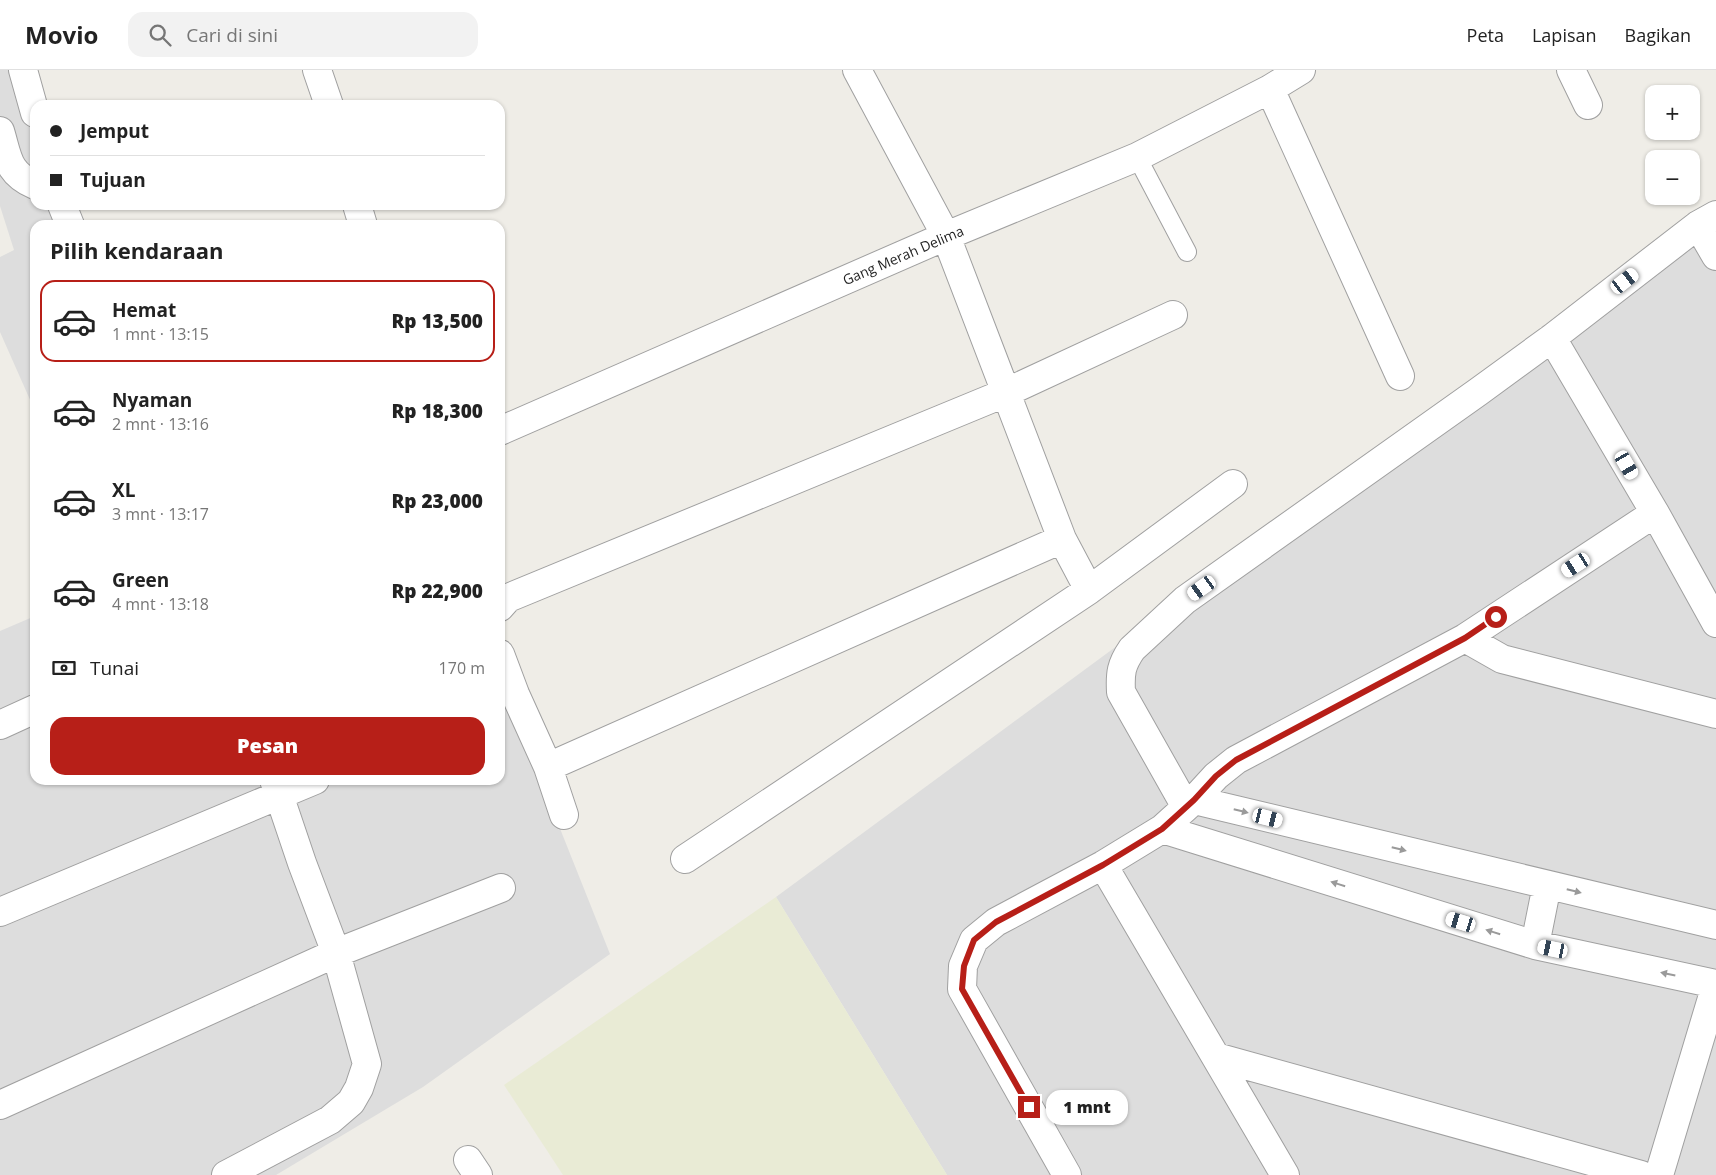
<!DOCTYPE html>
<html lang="id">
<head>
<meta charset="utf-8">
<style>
	body { margin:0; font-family:"Open Sans",sans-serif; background:#f2f2f2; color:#222; height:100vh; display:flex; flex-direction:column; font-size:19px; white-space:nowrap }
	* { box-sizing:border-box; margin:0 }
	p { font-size:16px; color:#767676 }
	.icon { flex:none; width:28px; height:28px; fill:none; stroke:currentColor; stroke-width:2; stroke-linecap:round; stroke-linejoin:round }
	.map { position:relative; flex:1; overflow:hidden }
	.drawer { position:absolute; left:30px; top:150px; width:475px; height:565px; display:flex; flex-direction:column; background:#fff; border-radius:15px; box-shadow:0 1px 4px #0004 }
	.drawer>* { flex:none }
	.banner { position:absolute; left:30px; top:30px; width:475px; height:110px; border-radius:15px; box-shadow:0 1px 4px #0004; display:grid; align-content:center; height:110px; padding:0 20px; background:#fff }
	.fabs { position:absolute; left:1645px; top:15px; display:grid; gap:10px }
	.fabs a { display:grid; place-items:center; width:55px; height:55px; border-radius:10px; background:#fff; box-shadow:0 1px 4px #0004; font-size:25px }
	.end { position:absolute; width:22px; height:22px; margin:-11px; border:6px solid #b71f18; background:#fff; box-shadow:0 0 0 2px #fff }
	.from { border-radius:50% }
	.bubble { position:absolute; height:35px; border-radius:15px; background:#fff; box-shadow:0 1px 4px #0004; font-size:16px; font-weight:800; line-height:35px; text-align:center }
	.car { position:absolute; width:15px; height:30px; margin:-15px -8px; border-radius:6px; box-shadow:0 0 4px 1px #0007; background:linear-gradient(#fff 24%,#345 0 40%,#fff 0 76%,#345 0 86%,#fff 0) }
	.banner b { display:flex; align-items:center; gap:18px; height:48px; font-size:19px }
	.banner b+b { border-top:1px solid #e0e0e0 }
	.banner i { width:12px; height:12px; background:#222 }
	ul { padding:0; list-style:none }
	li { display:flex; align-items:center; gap:15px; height:82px; margin:0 10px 8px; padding:0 10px; border:2px solid transparent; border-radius:15px }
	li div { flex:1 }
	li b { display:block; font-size:19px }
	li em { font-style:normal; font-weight:800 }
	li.active { border-color:#b71f18 }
	li>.icon { width:45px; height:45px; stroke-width:1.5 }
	h2 { padding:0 20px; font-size:22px; line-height:60px }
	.pay { display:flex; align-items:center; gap:12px; height:55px; padding:0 20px; font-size:19px }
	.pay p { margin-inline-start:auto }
	.cta { display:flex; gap:10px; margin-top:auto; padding:10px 20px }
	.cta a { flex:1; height:58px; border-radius:15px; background:#b71f18; color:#fff; font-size:20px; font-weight:800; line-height:58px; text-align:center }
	header { display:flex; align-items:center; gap:30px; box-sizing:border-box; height:70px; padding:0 25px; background:#fff; border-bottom:1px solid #e0e0e0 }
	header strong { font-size:24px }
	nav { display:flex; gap:28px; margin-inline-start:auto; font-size:18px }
	.search { width:350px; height:45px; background:#f2f2f2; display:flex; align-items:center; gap:12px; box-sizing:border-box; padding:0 18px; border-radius:15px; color:#767676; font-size:19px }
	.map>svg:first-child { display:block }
	.residential { fill:#ddd }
	.farmland { fill:#e9ebd5 }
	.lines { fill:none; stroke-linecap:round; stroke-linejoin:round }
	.service-casing { stroke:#a0a0a0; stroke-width:20 }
	.minor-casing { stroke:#a0a0a0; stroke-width:30 }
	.service { stroke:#fff; stroke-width:18 }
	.minor { stroke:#fff; stroke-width:28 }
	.oneway { fill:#9a9a9a }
	.route { stroke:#b71f18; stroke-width:6 }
	.labels { text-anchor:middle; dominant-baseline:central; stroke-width:4.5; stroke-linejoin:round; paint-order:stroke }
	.street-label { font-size:14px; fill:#1f1f1f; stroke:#fff }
</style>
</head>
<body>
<header>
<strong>Movio</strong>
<div class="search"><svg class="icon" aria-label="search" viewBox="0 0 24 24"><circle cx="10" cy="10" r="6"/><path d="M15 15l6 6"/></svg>Cari di sini</div>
<nav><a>Peta</a><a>Lapisan</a><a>Bagikan</a></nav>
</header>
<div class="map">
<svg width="1716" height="1105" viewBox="0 0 1716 1105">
	<rect width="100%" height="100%" fill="#efede7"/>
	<path class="residential" d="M 0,0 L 31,0 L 35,35 L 35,135 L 77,135 L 84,155 L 35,155 L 35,341 L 0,262 L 0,187 L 14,180 L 0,136 Z
		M 1716,135 L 1716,1105 L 947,1105 L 776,827 Z
		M 35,546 L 35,710 L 500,710 L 500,608 L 610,884 L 423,1017 L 276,1105 L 0,1105 L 0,561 Z"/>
	<path class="farmland" d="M 776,827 L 947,1105 L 563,1105 L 504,1015 Z"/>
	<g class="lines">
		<defs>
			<path id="service" d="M 1137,87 L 1187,182"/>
			<path id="minor" d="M 23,0 L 35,43
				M 317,0 L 329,35
				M 1571,0 L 1588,35
				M 1270,19 L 1400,306
				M 0,61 C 8,87 7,103 35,115
				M 62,135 L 70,155
				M 357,135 L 363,155
				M 1698,155 L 1716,186
				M 1552,268 L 1655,443 L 1716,553
				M 500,361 L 946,166 L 1137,87 L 1270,19 L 1301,0
				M 1089,520 L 1233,414
				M 500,537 L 508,528 L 1005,323 L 1173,245
				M 1465,568 L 1502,589 L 1716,644
				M 500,584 L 515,624 L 548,697 L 564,745
				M 0,655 L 35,639
				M 548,697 L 1062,469
				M 1194,730 L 1716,855
				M 1186,737 L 1121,622 C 1120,603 1121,595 1132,579 L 1185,530 L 1478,322 L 1552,268 L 1698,155 L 1716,145
				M 1162,759 L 1535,875 L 1716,914
				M 685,789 L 1089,520 L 1062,469 L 946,166 L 857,0
				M 1103,795 L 1285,1105
				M 0,842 L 315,710
				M 1535,875 L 1547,815
				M 1216,987 L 1641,1105
				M 0,1035 L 336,883 L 501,818
				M 468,1090 L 478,1105
				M 226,1105 L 330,1050 L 351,1032 L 359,1018 L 367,994 L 336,883 L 302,793 L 274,710
				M 1067,1105 L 962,919 L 963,896 L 974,870 L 996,852 L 1103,795 L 1162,759 L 1194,730 L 1216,706 L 1236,690 L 1465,568 L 1655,443
				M 1659,1105 L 1716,915"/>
		</defs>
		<use href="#service" class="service-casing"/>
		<use href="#minor" class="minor-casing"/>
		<use href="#service" class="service"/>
		<use href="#minor" class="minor"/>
	</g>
	<defs><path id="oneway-solid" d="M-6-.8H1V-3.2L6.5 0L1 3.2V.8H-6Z" transform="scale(1.25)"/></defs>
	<g class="oneway">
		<use href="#oneway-solid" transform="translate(1241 741) rotate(14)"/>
		<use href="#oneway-solid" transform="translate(1399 779) rotate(14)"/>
		<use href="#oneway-solid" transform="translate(1338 814) rotate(-163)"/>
		<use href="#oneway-solid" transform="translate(1574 821) rotate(14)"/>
		<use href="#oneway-solid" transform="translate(1493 862) rotate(-163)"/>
		<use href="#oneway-solid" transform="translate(1668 904) rotate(-168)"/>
	</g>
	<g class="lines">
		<path class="route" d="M 1029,1037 L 962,919 L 964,896 L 974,870 L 996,852 L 1103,795 L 1162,759 L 1194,730 L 1216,706 L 1236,690 L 1465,568 L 1496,547"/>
	</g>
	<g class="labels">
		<g class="street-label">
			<text transform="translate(903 185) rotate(-23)">Gang Merah Delima</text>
		</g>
	</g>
</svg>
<div class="fabs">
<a>+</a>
<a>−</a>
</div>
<i class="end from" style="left:1496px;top:547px"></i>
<i class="end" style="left:1029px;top:1037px"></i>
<div class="bubble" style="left:1046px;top:1020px;width:82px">1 mnt</div>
<i class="car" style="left:1625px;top:211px;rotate:52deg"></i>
<i class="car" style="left:1627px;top:395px;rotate:150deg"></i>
<i class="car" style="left:1576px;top:495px;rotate:237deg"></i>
<i class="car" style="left:1202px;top:518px;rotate:235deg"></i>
<i class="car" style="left:1268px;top:748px;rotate:104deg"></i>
<i class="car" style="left:1461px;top:852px;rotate:287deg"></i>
<i class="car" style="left:1553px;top:879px;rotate:282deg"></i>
<div class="banner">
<b><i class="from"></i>Jemput</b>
<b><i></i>Tujuan</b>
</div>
<section class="drawer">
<h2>Pilih kendaraan</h2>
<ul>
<li class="active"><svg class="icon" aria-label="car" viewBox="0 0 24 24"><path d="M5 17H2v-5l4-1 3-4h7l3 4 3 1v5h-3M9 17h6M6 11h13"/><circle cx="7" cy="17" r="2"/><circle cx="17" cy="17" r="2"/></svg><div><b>Hemat</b><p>1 mnt · 13:15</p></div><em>Rp 13,500</em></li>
<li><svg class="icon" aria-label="car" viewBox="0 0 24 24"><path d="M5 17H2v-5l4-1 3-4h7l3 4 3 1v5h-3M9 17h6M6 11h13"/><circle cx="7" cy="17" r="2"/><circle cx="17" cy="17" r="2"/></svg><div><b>Nyaman</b><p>2 mnt · 13:16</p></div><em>Rp 18,300</em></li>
<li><svg class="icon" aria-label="car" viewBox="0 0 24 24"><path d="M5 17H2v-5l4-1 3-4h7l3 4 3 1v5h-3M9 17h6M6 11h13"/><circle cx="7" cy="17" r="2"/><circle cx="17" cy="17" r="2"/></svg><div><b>XL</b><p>3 mnt · 13:17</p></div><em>Rp 23,000</em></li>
<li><svg class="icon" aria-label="car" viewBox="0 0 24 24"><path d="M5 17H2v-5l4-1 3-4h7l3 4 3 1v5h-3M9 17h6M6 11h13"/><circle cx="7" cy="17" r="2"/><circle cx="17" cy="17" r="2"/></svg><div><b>Green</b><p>4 mnt · 13:18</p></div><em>Rp 22,900</em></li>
</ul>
<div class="pay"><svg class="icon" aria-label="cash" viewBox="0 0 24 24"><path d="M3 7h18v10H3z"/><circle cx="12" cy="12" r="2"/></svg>Tunai<p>170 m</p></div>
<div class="cta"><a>Pesan</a></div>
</section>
</div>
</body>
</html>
